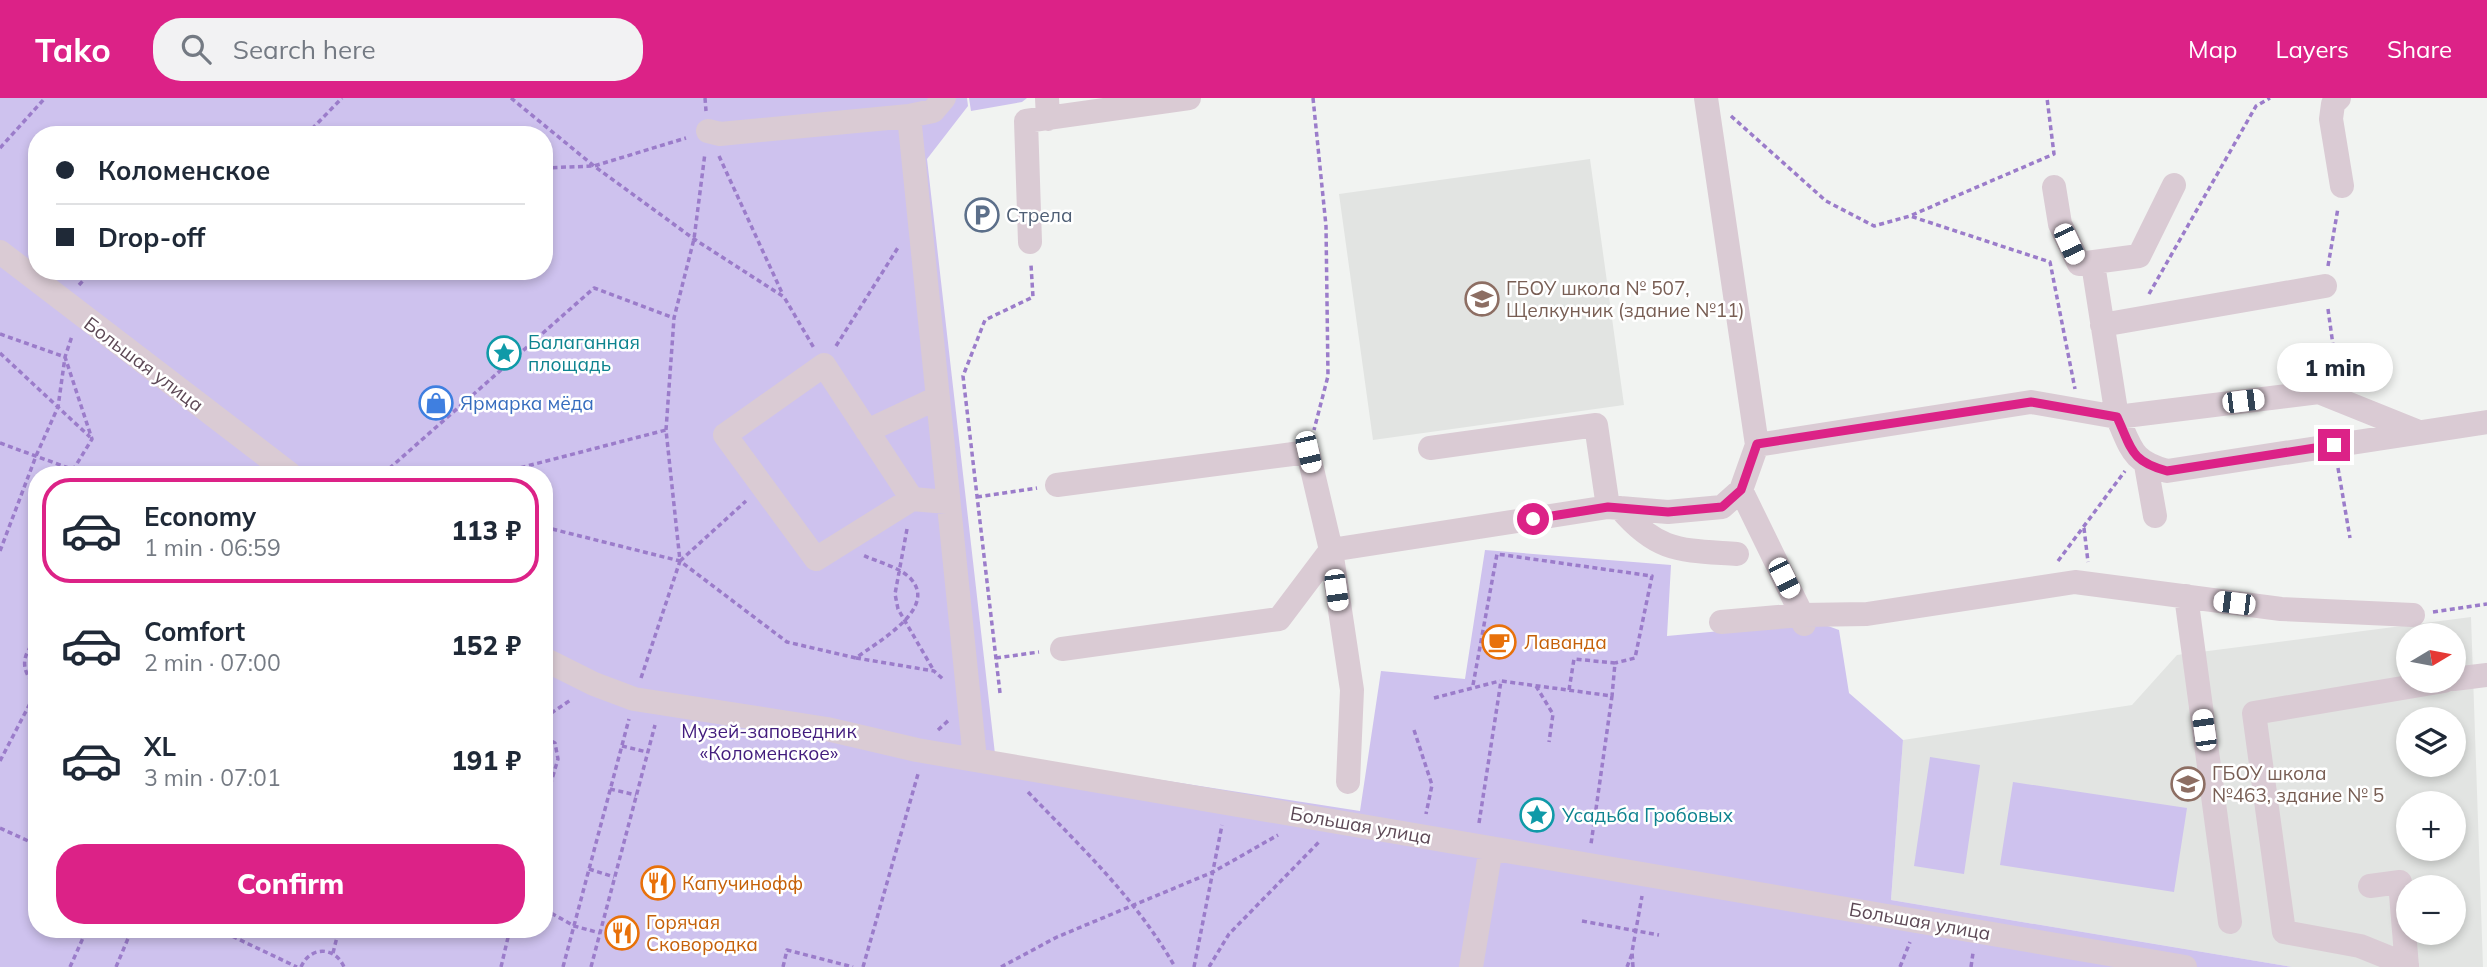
<!DOCTYPE html>
<html lang="en">
<head>
<meta charset="utf-8">
<style>
	body { margin:0; font-family:Mulish,sans-serif; background:#f2f2f3; color:#1f2937; height:100vh; display:flex; flex-direction:column; font-size:26px; white-space:nowrap }
	* { box-sizing:border-box; margin:0 }
	p { font-size:23px; color:#747a83 }
	.icon { flex:none; width:38px; height:38px; fill:none; stroke:currentColor; stroke-width:2; stroke-linecap:round; stroke-linejoin:round }
	.map { position:relative; flex:1; overflow:hidden }
	.panel { position:absolute; left:28px; top:368px; width:525px; height:472px; display:flex; flex-direction:column; background:#fff; border-radius:28px; box-shadow:0 4px 10px #0003 }
	.panel>* { flex:none }
	.guide { position:absolute; left:28px; top:28px; width:525px; height:154px; border-radius:28px; box-shadow:0 4px 10px #0003; display:grid; align-content:center; height:154px; padding:0 28px; background:#fff }
	.needle { width:46px; rotate:80deg }
	.tools { position:absolute; left:2396px; top:525px; display:grid; gap:14px }
	.tools a { display:grid; place-items:center; width:70px; height:70px; border-radius:50%; background:#fff; box-shadow:0 4px 10px #0003; font-size:35px }
	.end { position:absolute; width:32px; height:32px; margin:-16px; border:9px solid #dc2287; background:#fff; box-shadow:0 0 0 4px #fff }
	.from { border-radius:50% }
	.bubble { position:absolute; height:49px; border-radius:24px; background:#fff; box-shadow:0 4px 10px #0003; font-size:23px; font-weight:800; line-height:49px; text-align:center }
	.car { position:absolute; width:21px; height:42px; margin:-21px -10px; border-radius:9px; box-shadow:0 0 5px 2px #0007; background:linear-gradient(#fff 24%,#345 0 40%,#fff 0 76%,#345 0 86%,#fff 0) }
	.guide b { display:flex; align-items:center; gap:24px; height:66px; font-size:26px }
	.guide b+b { border-top:2px solid #e0e1e3 }
	.guide i { width:18px; height:18px; background:#1f2937 }
	ul { padding:12px 0 0; list-style:none }
	li { display:flex; align-items:center; gap:21px; height:105px; margin:0 14px 10px; padding:0 14px; border:4px solid transparent; border-radius:28px }
	li div { flex:1 }
	li b { display:block; font-size:26px }
	li em { font-style:normal; font-weight:800 }
	li.on { border-color:#dc2287 }
	li>.icon { width:63px; height:63px; stroke-width:1.5 }
	.action { display:flex; gap:14px; margin-top:auto; padding:14px 28px }
	.action a { flex:1; height:80px; border-radius:28px; background:#dc2287; color:#fff; font-size:28px; font-weight:800; line-height:80px; text-align:center }
	header { display:flex; align-items:center; gap:42px; box-sizing:border-box; height:98px; padding:0 35px; background:#dc2287; color:#fff }
	header strong { font-size:33px }
	nav { display:flex; gap:38px; margin-inline-start:auto; font-size:24px }
	.search { width:490px; height:63px; background:#f2f2f3; display:flex; align-items:center; gap:18px; box-sizing:border-box; padding:0 24px; border-radius:28px; color:#747a83; font-size:26px }
	.map>svg:first-child { display:block }
	.education { fill:#e2e4e2; fill-rule:evenodd }
	.green { fill:#cec2ee; fill-rule:evenodd }
	.lines { fill:none; stroke-linecap:round; stroke-linejoin:round }
	.path { stroke:#9b7cca; stroke-width:3.5; stroke-dasharray:5 3.5; stroke-linecap:butt }
	.minor { stroke:#dacbd4; stroke-width:24 }
	.route { stroke:#dc2287; stroke-width:9 }
	.labels { text-anchor:middle; dominant-baseline:central; stroke-width:5; stroke-linejoin:round; paint-order:stroke }
	.service-label { font-size:19px; fill:#4e5e75; stroke:#fff; text-anchor:start }
	.education-label { font-size:19px; fill:#785e54; stroke:#fff; text-anchor:start }
	.culture-label { font-size:19px; fill:#0d838f; stroke:#fff; text-anchor:start }
	.street-label { font-size:19px; fill:#5d4956; stroke:#fff }
	.shop-label { font-size:19px; fill:#366cbe; stroke:#fff; text-anchor:start }
	.food-label { font-size:19px; fill:#c56008; stroke:#fff; text-anchor:start }
	.park-label { font-size:19px; fill:#421c7d; stroke:#fff }
</style>
</head>
<body>
<header>
<strong>Tako</strong>
<div class="search"><svg class="icon" aria-label="search" viewBox="0 0 24 24"><circle cx="10" cy="10" r="6"/><path d="M15 15l6 6"/></svg>Search here</div>
<nav><a>Map</a><a>Layers</a><a>Share</a></nav>
</header>
<div class="map">
<svg width="2487" height="869" viewBox="0 0 2487 869">
	<rect width="100%" height="100%" fill="#f1f3f1"/>
	<path class="education" d="M 1590,61 L 1624,307 L 1373,342 L 1339,96 Z
		M 2471,519 L 2483,869 L 2292,869 L 1891,802 L 1903,642 L 2132,607 L 2177,557 ZM 2408,537 L 2454,537 L 2454,583 L 2408,583 ZM 2408,621 L 2454,621 L 2454,667 L 2408,667 ZM 2408,705 L 2454,705 L 2454,751 L 2408,751 ZM 2408,789 L 2454,789 L 2454,835 L 2408,835 Z"/>
	<path class="green" d="M 0,0 L 967,0 L 968,8 L 927,61 L 995,656 L 1360,713 L 1381,573 L 1465,581 L 1485,452 L 1671,467 L 1667,538 L 1817,524 L 1839,532 L 1849,595 L 1903,642 L 1891,802 L 2292,869 L 0,869 ZM 37,37 L 544,37 L 544,173 L 37,173 ZM 37,376 L 544,376 L 544,831 L 37,831 Z
		M 969,0 L 1027,0 L 1022,4 L 971,13 Z
		M 1930,659 L 1980,667 L 1964,776 L 1914,768 Z
		M 2013,684 L 2187,710 L 2174,794 L 2000,767 Z"/>
	<g class="lines">
		<path class="path" d="M 511,0 L 594,68 L 694,141 L 784,199 L 814,250
			M 705,0 L 706,13
			M 1313,0 L 1326,128 L 1328,278 L 1314,332
			M 1731,18 L 1826,103 L 1874,128 L 1910,118 L 2050,164 L 2075,291
			M 306,37 L 342,0
			M 0,50 L 45,0
			M 719,58 L 783,197
			M 544,70 L 594,68 L 686,40
			M 1912,117 L 2054,56 L 2047,0
			M 2328,168 L 2338,110
			M 79,187 L 92,173
			M 2149,196 L 2256,8 L 2270,0
			M 2328,211 L 2337,276
			M 0,236 L 65,259 L 92,341 L 73,372
			M 836,248 L 899,148
			M 0,255 L 90,339
			M 0,345 L 85,376
			M 2338,370 L 2350,440
			M 383,376 L 594,190 L 674,220
			M 496,376 L 666,332
			M 977,399 L 1037,390
			M 544,429 L 680,463 L 787,544 L 856,560 C 877,544 938,511 911,481 C 900,469 877,464 863,457
			M 2084,430 L 2088,464
			M 907,431 L 895,496 L 898,511 L 934,573
			M 0,453 L 36,358 L 58,309 L 65,259 L 72,238
			M 680,463 L 746,403
			M 2058,463 L 2125,373
			M 2433,514 L 2487,506
			M 37,542 C 21,556 20,574 37,588
			M 856,560 L 934,573 L 944,582
			M 996,560 L 1039,554
			M 641,580 L 680,463 L 666,332 L 674,220 L 694,141 L 705,55
			M 1473,587 L 1497,456 L 1652,478 L 1635,560 L 1615,565
			M 1536,588 L 1553,616 L 1549,644
			M 1569,592 L 1574,561 L 1615,565 L 1612,598
			M 1000,595 L 963,278 L 985,222 L 1033,199 L 1031,167
			M 1434,600 L 1500,583
			M 544,620 L 572,601
			M 938,632 L 950,621
			M 1414,632 L 1432,687 L 1426,716
			M 544,639 L 555,645 L 558,661 L 544,708
			M 622,648 L 647,654
			M 0,663 L 37,592
			M 610,691 L 636,697
			M 1028,694 C 1081,749 1137,802 1175,869
			M 1479,725 L 1501,583 L 1612,598 L 1591,746
			M 0,730 L 37,747
			M 589,771 L 614,779
			M 544,811 L 574,828 L 600,835
			M 1582,823 L 1659,837
			M 217,831 L 297,869
			M 333,855 L 339,831
			M 70,869 L 87,831
			M 116,869 L 132,831
			M 301,869 C 310,848 335,848 344,869
			M 501,869 L 510,831
			M 563,869 L 629,621
			M 591,869 L 655,627
			M 783,869 L 787,852 L 853,869
			M 863,869 L 918,676
			M 1001,869 L 1057,839 L 1213,774 L 1278,737
			M 1194,869 L 1222,727
			M 1209,869 L 1229,836 L 1319,744
			M 1627,869 L 1632,856
			M 1633,869 L 1632,854 L 1642,798
			M 1900,869 L 1910,844
			M 1971,869 L 1973,855"/>
		<path class="minor" d="M 944,0 L 933,13 L 909,18 L 975,661
			M 1047,0 L 1048,21
			M 1706,0 L 1757,347 L 2031,304 L 2117,319 L 2093,166
			M 2339,0 L 2333,6 L 2331,21 L 2342,88
			M 708,33 L 720,36 L 909,18
			M 2054,89 L 2060,126 L 2079,166 L 2139,158 L 2174,87
			M 1030,144 L 1026,23 L 1189,0
			M 0,154 L 290,376
			M 2102,227 L 2325,188
			M 867,333 L 937,300
			M 2416,333 L 2319,294 L 2117,319 C 2132,351 2131,363 2167,373 L 2487,324
			M 1430,350 L 1596,327 L 1608,409
			M 2146,367 L 2155,418
			M 1057,387 L 1308,354 L 1331,452 L 1352,592 L 1348,684
			M 1741,392 L 1802,517 L 1804,526
			M 912,401 L 816,461 L 725,337 L 824,267 L 912,401 L 947,404
			M 1620,410 C 1658,455 1681,452 1737,456
			M 2186,498 L 2230,824
			M 1721,524 L 1802,517 L 1867,516 L 2075,484 L 2281,511 L 2413,517
			M 1062,551 L 1279,521 L 1331,452 L 1608,409 L 1668,414 L 1722,409 L 1741,392 L 1757,347
			M 544,561 L 594,586 L 634,601 L 827,631 L 917,652 L 2185,869
			M 2454,581 L 2487,577
			M 2370,788 L 2400,784 L 2407,869
			M 2407,867 L 2360,848 L 2284,834 L 2254,615 L 2444,583
			M 1471,869 L 1491,750"/>
	</g>
	<g class="lines">
		<path class="route" d="M 1533,421 L 1608,409 L 1668,414 L 1722,409 L 1741,392 L 1757,346 L 2031,304 L 2117,319 C 2132,351 2130,363 2167,373 L 2334,347"/>
	</g>
	<defs>
		<symbol id="parking-ring" viewBox="-11 -11 22 22"><circle r="9.5" fill="#fff" stroke="#5c6f8a" stroke-width="1.5"/><path d="M-3.5-5.5H1a3.5 3.5 0 0 1 0 7H-1V5.5H-3.5ZM-1-3.4V-.6H.8a1.4 1.4 0 0 0 0-2.8Z" fill="#5c6f8a"/></symbol>
		<symbol id="school-ring" viewBox="-11 -11 22 22"><circle r="9.5" fill="#fff" stroke="#8d6e63" stroke-width="1.5"/><path d="M0-5L7-2L0 1L-7-2ZM-4 1L0 2.5L4 1V4Q0 6-4 4Z" fill="#8d6e63"/></symbol>
		<symbol id="sight-ring" viewBox="-11 -11 22 22"><circle r="9.5" fill="#fff" stroke="#0f9aa8" stroke-width="1.5"/><path d="M0-6L1.8-2.2L6-1.7L2.9 1.2L3.7 5.4L0 3.3L-3.7 5.4L-2.9 1.2L-6-1.7L-1.8-2.2Z" fill="#0f9aa8"/></symbol>
		<symbol id="shop-ring" viewBox="-11 -11 22 22"><circle r="9.5" fill="#fff" stroke="#3f7fe0" stroke-width="1.5"/><path d="M-5-2.5h2.3a2.7 3.5 0 0 1 5.4 0H5L5.5 6h-11ZM-1.5-2.5h3a1.5 2.3 0 0 0-3 0Z" fill="#3f7fe0"/></symbol>
		<symbol id="cafe-ring" viewBox="-11 -11 22 22"><circle r="9.5" fill="#fff" stroke="#e8710a" stroke-width="1.5"/><path d="M-5.5-4.5H6V0H3Q3 3.5 0 3.5H-2.5Q-5.5 3.5-5.5 0ZM3-3.2v2h1.7v-2ZM-6 4.5H4V6H-6Z" fill="#e8710a"/></symbol>
		<symbol id="restaurant-ring" viewBox="-11 -11 22 22"><circle r="9.5" fill="#fff" stroke="#e8710a" stroke-width="1.5"/><path d="M-5-6h1v4h1v-4h1v4h1v-4h1v5L-1.5 .5V6h-2V.5L-5-1ZM5-6V6H3V1.5H1.5Q1.5-4 5-6Z" fill="#e8710a"/></symbol>
	</defs>
	<g fill-rule="evenodd">
		<use href="#parking-ring" x="963" y="98" width="38" height="38"/>
		<use href="#school-ring" x="1463" y="182" width="38" height="38"/>
		<use href="#sight-ring" x="485" y="236" width="38" height="38"/>
		<use href="#shop-ring" x="417" y="286" width="38" height="38"/>
		<use href="#cafe-ring" x="1480" y="525" width="38" height="38"/>
		<use href="#school-ring" x="2169" y="667" width="38" height="38"/>
		<use href="#sight-ring" x="1518" y="698" width="38" height="38"/>
		<use href="#restaurant-ring" x="639" y="766" width="38" height="38"/>
		<use href="#restaurant-ring" x="603" y="816" width="38" height="38"/>
	</g>
	<g class="labels">
		<g class="service-label">
			<text x="1006" y="117">Стрела</text>
		</g>
		<g class="education-label">
			<text x="1506" y="190">ГБОУ школа № 507,<tspan x="1506" dy="22">Щелкунчик (здание №11)</tspan></text>
			<text x="2212" y="675">ГБОУ школа<tspan x="2212" dy="22">№463, здание № 5</tspan></text>
		</g>
		<g class="culture-label">
			<text x="528" y="244">Балаганная<tspan x="528" dy="22">площадь</tspan></text>
			<text x="1562" y="717">Усадьба Гробовых</text>
		</g>
		<g class="street-label">
			<text transform="translate(144 266) rotate(37)">Большая улица</text>
			<text transform="translate(1361 727) rotate(10)">Большая улица</text>
			<text transform="translate(1920 823) rotate(10)">Большая улица</text>
		</g>
		<g class="shop-label">
			<text x="460" y="305">Ярмарка мёда</text>
		</g>
		<g class="food-label">
			<text x="1524" y="544">Лаванда</text>
			<text x="682" y="785">Капучинофф</text>
			<text x="646" y="824">Горячая<tspan x="646" dy="22">Сковородка</tspan></text>
		</g>
		<g class="park-label">
			<text x="769" y="633">Музей-заповедник<tspan x="769" dy="22">«Коломенское»</tspan></text>
		</g>
	</g>
</svg>
<div class="tools">
<a><svg class="needle" viewBox="-14 -14 28 28"><path d="M0-13l5 13h-10z" fill="#e53935"/><path d="M0 13l5-13h-10z" fill="#747a83"/></svg></a>
<a><svg class="icon" aria-label="layers" viewBox="0 0 24 24"><path d="M12 4l9 5-9 5-9-5zM3 14l9 5 9-5"/></svg></a>
<a>+</a>
<a>−</a>
</div>
<i class="end from" style="left:1533px;top:421px"></i>
<i class="end" style="left:2334px;top:347px"></i>
<div class="bubble" style="left:2277px;top:245px;width:116px">1 min</div>
<i class="car" style="left:2069px;top:146px;rotate:155deg"></i>
<i class="car" style="left:2243px;top:303px;rotate:83deg"></i>
<i class="car" style="left:1308px;top:354px;rotate:167deg"></i>
<i class="car" style="left:1784px;top:480px;rotate:153deg"></i>
<i class="car" style="left:1336px;top:492px;rotate:172deg"></i>
<i class="car" style="left:2234px;top:505px;rotate:277deg"></i>
<i class="car" style="left:2204px;top:632px;rotate:352deg"></i>
<div class="guide">
<b><i class="from"></i>Коломенское</b>
<b><i></i>Drop-off</b>
</div>
<section class="panel">
<ul>
<li class="on"><svg class="icon" aria-label="car" viewBox="0 0 24 24"><path d="M5 17H2v-5l4-1 3-4h7l3 4 3 1v5h-3M9 17h6M6 11h13"/><circle cx="7" cy="17" r="2"/><circle cx="17" cy="17" r="2"/></svg><div><b>Economy</b><p>1 min · 06:59</p></div><em>113 ₽</em></li>
<li><svg class="icon" aria-label="car" viewBox="0 0 24 24"><path d="M5 17H2v-5l4-1 3-4h7l3 4 3 1v5h-3M9 17h6M6 11h13"/><circle cx="7" cy="17" r="2"/><circle cx="17" cy="17" r="2"/></svg><div><b>Comfort</b><p>2 min · 07:00</p></div><em>152 ₽</em></li>
<li><svg class="icon" aria-label="car" viewBox="0 0 24 24"><path d="M5 17H2v-5l4-1 3-4h7l3 4 3 1v5h-3M9 17h6M6 11h13"/><circle cx="7" cy="17" r="2"/><circle cx="17" cy="17" r="2"/></svg><div><b>XL</b><p>3 min · 07:01</p></div><em>191 ₽</em></li>
</ul>
<div class="action"><a>Confirm</a></div>
</section>
</div>
</body>
</html>
